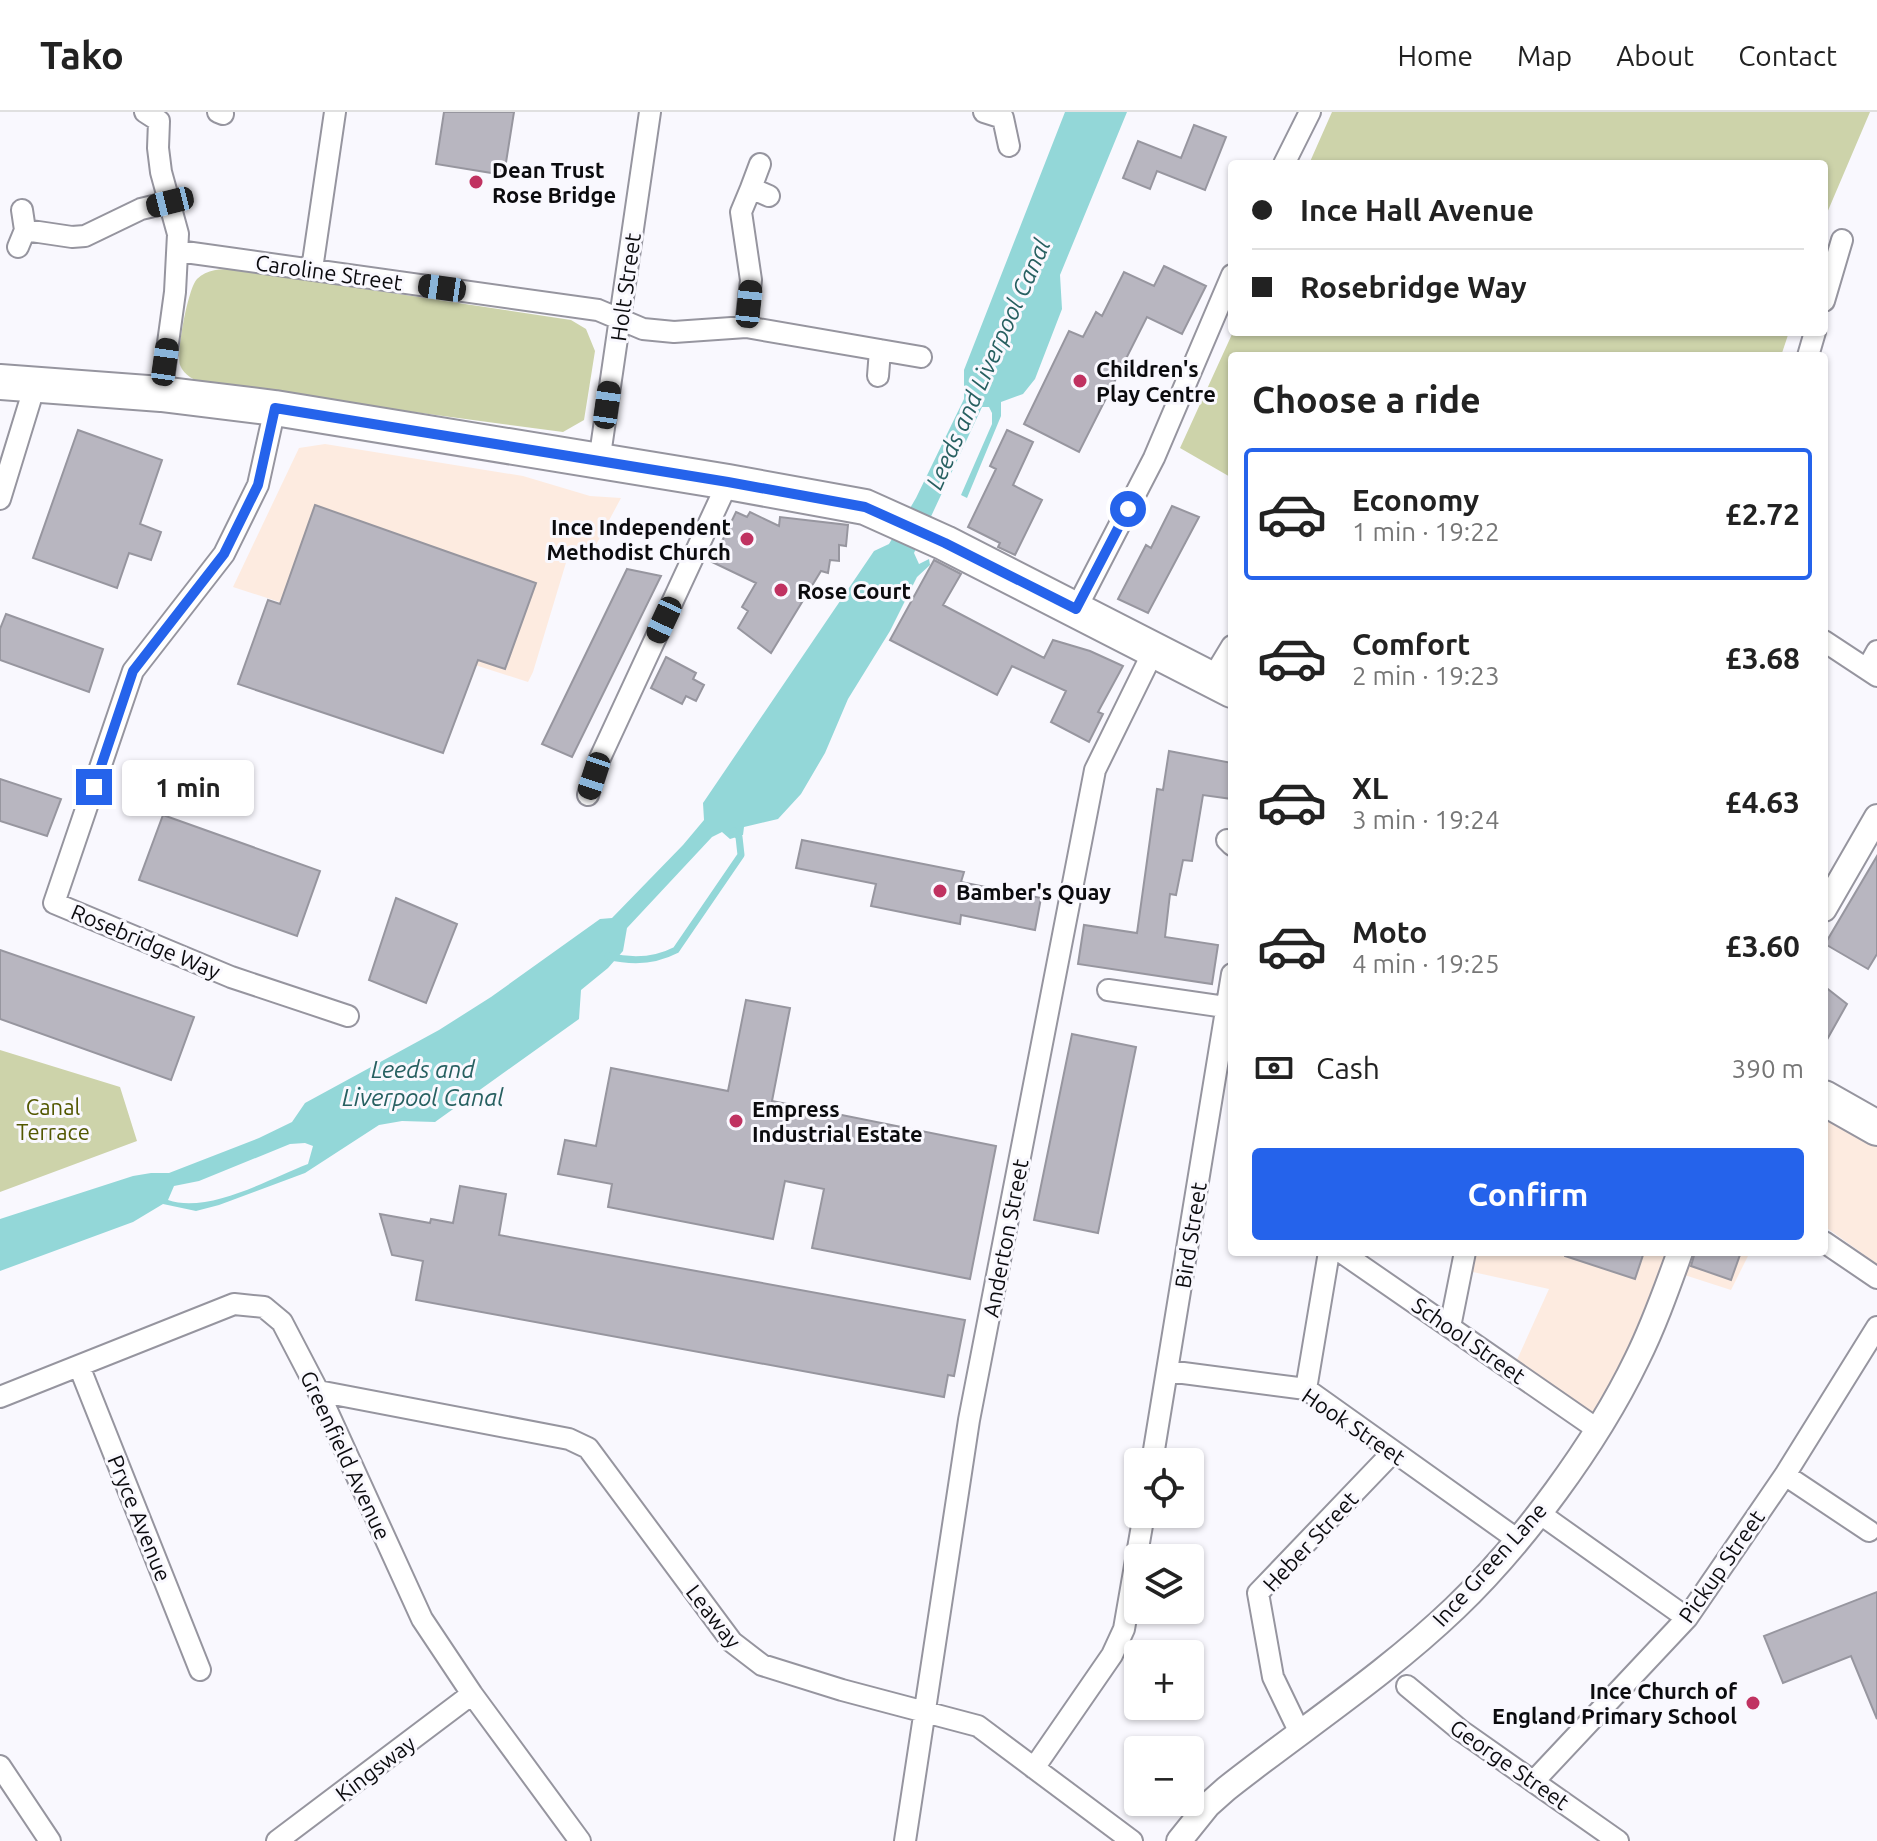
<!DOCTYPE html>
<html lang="en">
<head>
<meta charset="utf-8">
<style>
	body { margin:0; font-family:Ubuntu,sans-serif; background:#f6f6f6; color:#222; height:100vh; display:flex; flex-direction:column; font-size:30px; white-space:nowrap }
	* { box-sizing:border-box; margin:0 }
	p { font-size:26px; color:#767676 }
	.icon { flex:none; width:44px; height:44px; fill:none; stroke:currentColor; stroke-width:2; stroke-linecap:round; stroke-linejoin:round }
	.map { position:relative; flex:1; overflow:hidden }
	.side { position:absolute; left:1228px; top:240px; width:600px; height:904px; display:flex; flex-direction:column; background:#fff; border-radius:8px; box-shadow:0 2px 6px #0004 }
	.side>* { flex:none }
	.banner { position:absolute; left:1228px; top:48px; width:600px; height:176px; border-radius:8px; box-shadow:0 2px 6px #0004; display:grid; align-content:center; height:176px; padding:0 24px; background:#fff }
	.buttons { position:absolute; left:1124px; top:1336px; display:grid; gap:16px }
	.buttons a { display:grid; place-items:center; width:80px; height:80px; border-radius:8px; background:#fff; box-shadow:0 2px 6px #0004; font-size:40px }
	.end { position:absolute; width:36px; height:36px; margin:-18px; border:10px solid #2563eb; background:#fff; box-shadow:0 0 0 4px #fff }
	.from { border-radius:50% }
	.bubble { position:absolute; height:56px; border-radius:8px; background:#fff; box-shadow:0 2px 6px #0004; font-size:26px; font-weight:700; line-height:56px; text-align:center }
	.car { position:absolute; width:24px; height:48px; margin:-24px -12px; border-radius:10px; box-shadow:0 0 6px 2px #0007; background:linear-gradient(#222 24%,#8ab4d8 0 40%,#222 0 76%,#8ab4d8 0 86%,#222 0) }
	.banner b { display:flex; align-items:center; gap:28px; height:76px; font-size:30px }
	.banner b+b { border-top:2px solid #e0e0e0 }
	.banner i { width:20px; height:20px; background:#222 }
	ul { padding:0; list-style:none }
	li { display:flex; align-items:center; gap:24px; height:132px; margin:0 16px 12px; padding:0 8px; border:4px solid transparent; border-radius:8px }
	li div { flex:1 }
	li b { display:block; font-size:30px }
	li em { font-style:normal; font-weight:700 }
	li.selected { border-color:#2563eb }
	li>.icon { width:72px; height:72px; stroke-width:1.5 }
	h2 { padding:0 24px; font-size:36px; line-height:96px }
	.pay { display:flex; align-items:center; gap:20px; height:88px; padding:0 24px; font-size:30px }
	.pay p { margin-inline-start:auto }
	.primary-button { display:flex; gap:16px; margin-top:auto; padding:16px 24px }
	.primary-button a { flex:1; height:92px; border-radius:8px; background:#2563eb; color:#fff; font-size:32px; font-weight:700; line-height:92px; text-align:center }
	header { display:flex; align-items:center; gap:48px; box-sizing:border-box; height:112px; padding:0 40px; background:#fff; border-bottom:2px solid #e0e0e0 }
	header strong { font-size:38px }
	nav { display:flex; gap:44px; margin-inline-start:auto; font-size:28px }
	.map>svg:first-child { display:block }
	.commercial { fill:#fdebe0 }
	.green { fill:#cdd3aa }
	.water { fill:#93d7d8; fill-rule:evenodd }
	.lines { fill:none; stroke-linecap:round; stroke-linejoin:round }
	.stream { stroke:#93d7d8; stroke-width:7 }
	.building { fill:#b8b6c0; stroke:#97969f; stroke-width:2 }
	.minor-casing { stroke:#96959f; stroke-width:24 }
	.tertiary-casing { stroke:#96959f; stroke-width:28 }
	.trunk-casing { stroke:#96959f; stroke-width:38 }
	.minor { stroke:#fff; stroke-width:20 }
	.tertiary { stroke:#fff; stroke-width:24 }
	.trunk { stroke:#fff; stroke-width:34 }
	.route { stroke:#2563eb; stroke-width:10 }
	.poi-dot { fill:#c03261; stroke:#f9f8fe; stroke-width:3 }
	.labels { text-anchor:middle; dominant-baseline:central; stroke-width:6; stroke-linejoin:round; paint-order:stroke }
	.poi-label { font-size:22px; font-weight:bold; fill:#0b0b0e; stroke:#f9f8fe; text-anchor:start }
	.street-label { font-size:22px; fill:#0b0b0e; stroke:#f9f8fe }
	.park-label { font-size:22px; fill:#525700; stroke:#f9f8fe }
	.water-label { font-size:24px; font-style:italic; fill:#276061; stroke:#f9f8fe }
</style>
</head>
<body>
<header>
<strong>Tako</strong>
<nav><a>Home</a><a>Map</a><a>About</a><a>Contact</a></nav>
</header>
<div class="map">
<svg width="1877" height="1729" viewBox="0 0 1877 1729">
	<rect width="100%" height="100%" fill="#f9f8fe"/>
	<path class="commercial" d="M 325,332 L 523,364 L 590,384 L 621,386 L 589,446 L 568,444 L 533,560 L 528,570 L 233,475 L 299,336 Z
		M 1824,1000 L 1877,1034 L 1877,1152 L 1824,1114 Z
		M 1458,1140 L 1750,1140 L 1731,1178 L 1666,1157 L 1597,1304 L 1516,1250 L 1549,1177 L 1455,1156 Z"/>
	<path class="green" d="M 1332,0 L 1870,0 L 1824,108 L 1824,52 L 1309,52 Z
		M 233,157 L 571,208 L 586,217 L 595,239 L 584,308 L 563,320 L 205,272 C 195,268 184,264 180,253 C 176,241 188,176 197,167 C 207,157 221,157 233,157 Z
		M 1233,220 L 1789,220 L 1781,244 L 1232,244 L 1232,366 L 1180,336 Z
		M 0,938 L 120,975 L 137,1029 L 0,1080 Z"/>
	<path class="water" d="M 1065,0 L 1127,0 L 1060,163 L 1062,197 L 1035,267 L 1023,282 L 1001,290 L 1001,304 L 967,386 L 961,383 L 992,312 L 992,301 L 989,295 L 982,295 L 914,441 L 919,452 L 929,447 L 930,453 L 917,465 L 890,519 L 848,587 L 825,641 L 801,682 L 778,707 L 744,715 L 743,723 L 730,727 L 722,720 L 712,725 L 627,816 L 623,839 L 608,856 L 581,878 L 579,907 L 435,1010 L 402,1009 L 379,1013 L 305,1061 L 219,1093 L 196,1099 L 163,1092 L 133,1110 L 0,1159 L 0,1107 L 133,1064 L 151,1061 L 169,1061 L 259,1026 L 292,1010 L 305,991 L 439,918 L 491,885 L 600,807 L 612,806 L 683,733 L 704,708 L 703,691 L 874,439 L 889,432 L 916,386 L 964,287 L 964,258 ZM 305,1031 L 313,1034 L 308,1052 C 269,1067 208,1102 168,1088 L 174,1074 L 199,1069 L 290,1032 Z"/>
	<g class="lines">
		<path class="stream" d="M 608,844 C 632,850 655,849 676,838 L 741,743 L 739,725 L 734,719"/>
	</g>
	<path class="building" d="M 444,0 L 514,0 L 504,63 L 436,52 Z
		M 1194,13 L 1226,25 L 1205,78 L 1157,59 L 1150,77 L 1123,66 L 1138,29 L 1181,46 Z
		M 1164,154 L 1206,174 L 1182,222 L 1147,205 L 1079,340 L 1024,312 L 1069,219 L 1083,225 L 1096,200 L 1102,204 L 1124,160 L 1154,174 Z
		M 78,318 L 162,348 L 140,412 L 161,420 L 151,448 L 129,441 L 117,476 L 33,446 Z
		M 1007,318 L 1033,330 L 1013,373 L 1042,388 L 1015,443 L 998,435 L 1000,431 L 968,415 L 996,357 L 990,354 Z
		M 315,393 L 536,471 L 505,557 L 478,548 L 443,641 L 238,572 L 268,488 L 280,492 Z
		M 1172,394 L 1199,405 L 1148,501 L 1118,487 L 1146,433 L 1151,436 Z
		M 736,400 L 747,405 L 750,400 L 779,414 L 780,405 L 848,413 L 846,434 L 839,433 L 839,449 L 830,448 L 828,461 L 821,459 L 771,541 L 738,516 L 748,499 L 742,495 L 756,471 L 712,450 Z
		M 934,448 L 961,462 L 943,493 L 1044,546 L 1053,528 L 1090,539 L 1123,554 L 1098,600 L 1103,602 L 1089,630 L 1051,610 L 1066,579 L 1012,554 L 997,583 L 890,528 Z
		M 627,457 L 661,464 L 572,645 L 542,632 Z
		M 6,502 L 103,537 L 89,580 L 0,548 L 0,517 Z
		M 666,545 L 696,561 L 693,567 L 704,573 L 696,589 L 686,584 L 682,592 L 651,576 Z
		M 1169,639 L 1232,651 L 1232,687 L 1203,683 L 1192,749 L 1183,748 L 1176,783 L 1170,782 L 1165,825 L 1218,833 L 1212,872 L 1078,852 L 1084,813 L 1137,821 L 1157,677 L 1163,678 Z
		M 0,667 L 61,687 L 47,724 L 0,709 Z
		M 163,703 L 320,759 L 297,824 L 139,768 Z
		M 802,728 L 964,760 L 961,770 L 1041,786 L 1035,818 L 961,803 L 960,812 L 871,794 L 876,772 L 796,756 Z
		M 1877,744 L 1877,842 L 1868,857 L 1825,832 Z
		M 396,786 L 457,812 L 426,891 L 369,868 Z
		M 0,838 L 194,905 L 171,968 L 0,907 Z
		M 1824,874 L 1847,892 L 1824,933 Z
		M 746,888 L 790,896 L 772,989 L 996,1034 L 970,1167 L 812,1136 L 824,1077 L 785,1069 L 773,1127 L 608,1095 L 612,1072 L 558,1062 L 565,1028 L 596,1034 L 611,956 L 728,979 Z
		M 1072,922 L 1136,935 L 1098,1121 L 1034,1108 Z
		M 460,1074 L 506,1082 L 499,1123 L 965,1208 L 954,1264 L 948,1263 L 944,1285 L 416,1188 L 423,1149 L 392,1143 L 380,1102 L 430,1111 L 431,1107 L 453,1111 Z
		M 1565,1140 L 1644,1140 L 1635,1167 L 1565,1144 Z
		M 1695,1140 L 1741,1140 L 1731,1168 L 1691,1154 Z
		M 1877,1480 L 1877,1607 L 1851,1544 L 1783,1571 L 1764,1524 Z"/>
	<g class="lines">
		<defs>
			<path id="minor" d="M 145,0 L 159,9 L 158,36 L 161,60 L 178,122 L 175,180 L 161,282
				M 218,0 L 223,2
				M 984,0 L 1003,6 L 1009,34
				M 760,52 L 751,76 L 769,84
				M 1284,52 L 1310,0
				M 25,118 L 72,125 L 85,124 L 141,97 L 170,90
				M 18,135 L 25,118 L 22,98
				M 178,139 L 598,198 L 643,217 L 674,220 L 746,215 L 880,238
				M 312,157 L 335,0
				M 1824,189 L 1842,128
				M 746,215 L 751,168 L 741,100 L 751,76
				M 1808,244 L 1815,220
				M 878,264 L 880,238 L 921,245
				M 275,296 L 258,373 L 224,442 L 133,559 L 54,791 L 231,865 L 348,904
				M 599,350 L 650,0
				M 0,387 L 35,273
				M 1076,497 L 1154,346 L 1232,163
				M 1824,529 L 1877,564
				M 1867,557 L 1877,539
				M 1212,567 L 1232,534
				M 588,683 L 600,646 L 728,370
				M 1227,728 L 1232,733
				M 1108,878 L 1232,896
				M 1824,1130 L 1877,1166
				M 1341,1140 L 1597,1317
				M 1450,1215 L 1465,1140
				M 79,1254 L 200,1558
				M 1168,1259 L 1306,1277 L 1518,1428
				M 1306,1277 L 1329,1140
				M 318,1279 L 569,1327 L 588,1336 L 732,1530 L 762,1553 L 842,1578 L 978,1614 L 1132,1729
				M 0,1285 L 234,1192 L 264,1195 L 282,1210 L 318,1279 L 422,1507 L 472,1582 L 580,1729
				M 1152,1350 L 1232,862
				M 1785,1363 L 1869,1419
				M 1539,1401 L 1687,1506
				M 1407,1574 L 1460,1618 L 1618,1729
				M 1299,1619 L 1273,1565 L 1258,1481 L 1393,1340
				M 0,1654 L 50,1729
				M 1034,1656 L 1112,1543 L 1124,1517 L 1144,1402
				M 1534,1669 L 1687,1506 L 1785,1363 L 1877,1215
				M 277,1729 L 472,1582
				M 905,1729 L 969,1308 L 1095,658 L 1154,538"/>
			<path id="tertiary" d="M 1824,797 L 1877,705
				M 1179,1729 L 1208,1693 L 1226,1677 C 1302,1617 1385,1563 1455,1496 C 1523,1431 1596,1332 1637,1247 C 1654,1213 1667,1176 1680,1140"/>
			<path id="trunk" d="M 0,270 L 161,282 L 275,296 L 728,370 L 865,395 L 945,431 L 1232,578
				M 1824,986 L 1877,1016"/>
		</defs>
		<use href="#minor" class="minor-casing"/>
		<use href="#tertiary" class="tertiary-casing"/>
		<use href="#trunk" class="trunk-casing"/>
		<use href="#minor" class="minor"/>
		<use href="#tertiary" class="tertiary"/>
		<use href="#trunk" class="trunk"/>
	</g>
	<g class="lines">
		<path class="route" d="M 94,675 L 133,559 L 224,442 L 258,373 L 275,296 L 728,370 L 865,395 L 945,431 L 1076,497 L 1128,397"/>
	</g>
	<g class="poi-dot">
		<circle cx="476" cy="70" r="8"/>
		<circle cx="1080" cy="269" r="8"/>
		<circle cx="747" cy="427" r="8"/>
		<circle cx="781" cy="478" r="8"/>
		<circle cx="940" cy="779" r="8"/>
		<circle cx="736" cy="1009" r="8"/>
		<circle cx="1753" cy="1591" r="8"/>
	</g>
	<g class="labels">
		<g class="poi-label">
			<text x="492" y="57">Dean Trust<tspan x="492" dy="25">Rose Bridge</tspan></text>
			<text x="1096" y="256">Children's<tspan x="1096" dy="25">Play Centre</tspan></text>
			<text x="731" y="414" text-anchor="end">Ince Independent<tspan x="731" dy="25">Methodist Church</tspan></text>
			<text x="797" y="478">Rose Court</text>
			<text x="956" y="779">Bamber's Quay</text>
			<text x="752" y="996">Empress<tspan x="752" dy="25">Industrial Estate</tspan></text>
			<text x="1737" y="1578" text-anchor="end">Ince Church of<tspan x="1737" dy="25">England Primary School</tspan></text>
		</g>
		<g class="street-label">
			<text transform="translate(329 160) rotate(8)">Caroline Street</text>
			<text transform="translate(625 175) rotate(-82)">Holt Street</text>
			<text transform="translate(146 829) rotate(23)">Rosebridge Way</text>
			<text transform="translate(1190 1123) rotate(-81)">Bird Street</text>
			<text transform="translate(1005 1126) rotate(-79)">Anderton Street</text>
			<text transform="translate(1469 1228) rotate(35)">School Street</text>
			<text transform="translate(1354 1314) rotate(34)">Hook Street</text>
			<text transform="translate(346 1343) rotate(65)">Greenfield Avenue</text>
			<text transform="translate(140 1406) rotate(68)">Pryce Avenue</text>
			<text transform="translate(1310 1429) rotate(-47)">Heber Street</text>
			<text transform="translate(1489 1452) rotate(-48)">Ince Green Lane</text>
			<text transform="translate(1721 1454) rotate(-55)">Pickup Street</text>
			<text transform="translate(714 1504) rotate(52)">Leaway</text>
			<text transform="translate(1510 1652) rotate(35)">George Street</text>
			<text transform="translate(375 1656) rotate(-37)">Kingsway</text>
		</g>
		<g class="park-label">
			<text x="53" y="994">Canal<tspan x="53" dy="25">Terrace</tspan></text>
		</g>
		<g class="water-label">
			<text transform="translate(988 252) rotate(-66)">Leeds and Liverpool Canal</text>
			<text x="423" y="957">Leeds and<tspan x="423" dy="28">Liverpool Canal</tspan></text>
		</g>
	</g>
</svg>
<div class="buttons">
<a><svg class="icon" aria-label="locate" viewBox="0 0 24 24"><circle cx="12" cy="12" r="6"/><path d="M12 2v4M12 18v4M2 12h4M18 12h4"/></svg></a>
<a><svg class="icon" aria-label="layers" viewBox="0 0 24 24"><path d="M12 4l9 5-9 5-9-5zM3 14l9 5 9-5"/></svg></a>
<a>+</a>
<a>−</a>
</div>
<i class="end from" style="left:1128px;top:397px"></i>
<i class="end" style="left:94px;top:675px"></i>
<div class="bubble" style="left:122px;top:648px;width:132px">1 min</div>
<i class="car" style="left:170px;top:90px;rotate:256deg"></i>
<i class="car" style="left:442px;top:176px;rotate:278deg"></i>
<i class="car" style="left:749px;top:192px;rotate:6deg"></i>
<i class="car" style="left:165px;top:250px;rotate:8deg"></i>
<i class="car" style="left:607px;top:293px;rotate:8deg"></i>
<i class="car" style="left:664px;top:508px;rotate:205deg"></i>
<i class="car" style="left:594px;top:664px;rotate:198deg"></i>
<div class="banner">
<b><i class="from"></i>Ince Hall Avenue</b>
<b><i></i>Rosebridge Way</b>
</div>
<section class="side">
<h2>Choose a ride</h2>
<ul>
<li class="selected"><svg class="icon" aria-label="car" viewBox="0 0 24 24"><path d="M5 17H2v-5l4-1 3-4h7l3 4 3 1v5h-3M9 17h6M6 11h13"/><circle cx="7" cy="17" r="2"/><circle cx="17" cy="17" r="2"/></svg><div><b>Economy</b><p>1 min · 19:22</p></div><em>£2.72</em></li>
<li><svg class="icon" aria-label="car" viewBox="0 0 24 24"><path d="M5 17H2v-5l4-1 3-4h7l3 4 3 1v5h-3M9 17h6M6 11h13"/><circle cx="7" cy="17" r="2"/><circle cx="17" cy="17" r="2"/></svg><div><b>Comfort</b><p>2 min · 19:23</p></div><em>£3.68</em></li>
<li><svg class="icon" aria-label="car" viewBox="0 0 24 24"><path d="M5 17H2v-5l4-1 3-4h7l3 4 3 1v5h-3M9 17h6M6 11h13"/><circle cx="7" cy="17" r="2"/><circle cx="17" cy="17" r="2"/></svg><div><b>XL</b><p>3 min · 19:24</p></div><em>£4.63</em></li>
<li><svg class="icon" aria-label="car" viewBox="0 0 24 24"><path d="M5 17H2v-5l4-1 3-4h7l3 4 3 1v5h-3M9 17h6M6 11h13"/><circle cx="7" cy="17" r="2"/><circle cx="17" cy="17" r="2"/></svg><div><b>Moto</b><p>4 min · 19:25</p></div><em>£3.60</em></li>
</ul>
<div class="pay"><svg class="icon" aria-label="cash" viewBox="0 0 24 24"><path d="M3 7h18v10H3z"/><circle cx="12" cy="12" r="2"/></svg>Cash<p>390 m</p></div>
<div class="primary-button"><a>Confirm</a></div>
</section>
</div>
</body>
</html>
